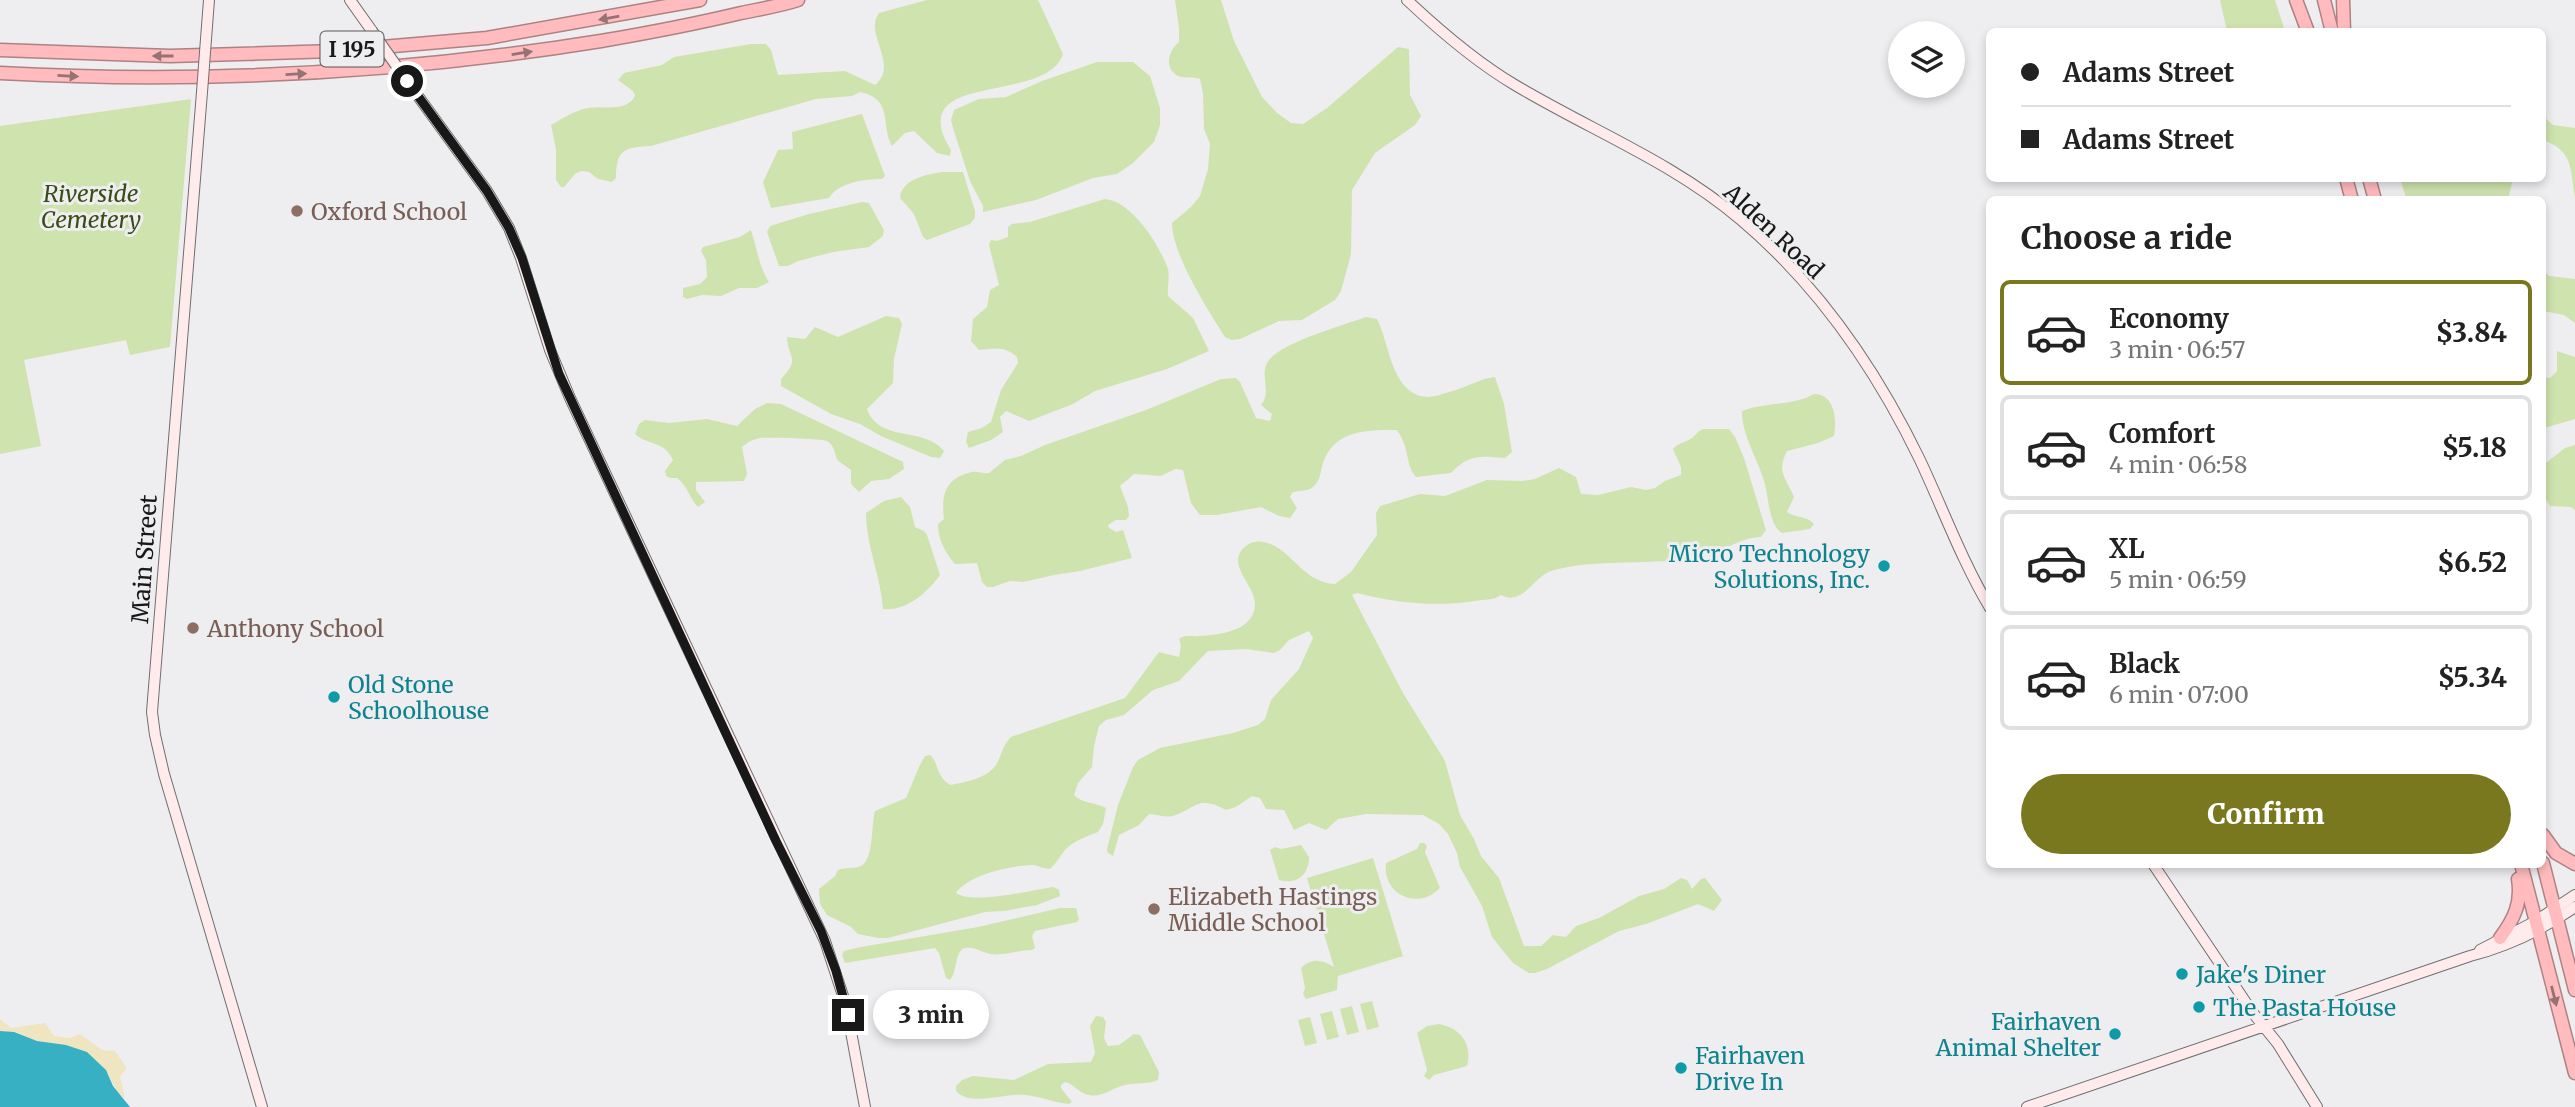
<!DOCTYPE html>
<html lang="en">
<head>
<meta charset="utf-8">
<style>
	body { margin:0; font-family:Merriweather,serif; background:#f6f6f6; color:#222; height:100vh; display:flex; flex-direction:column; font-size:26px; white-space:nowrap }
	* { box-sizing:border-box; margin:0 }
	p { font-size:23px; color:#767676 }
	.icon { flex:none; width:38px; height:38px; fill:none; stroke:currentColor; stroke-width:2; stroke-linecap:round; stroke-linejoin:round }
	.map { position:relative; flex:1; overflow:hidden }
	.panel { position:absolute; left:1986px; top:196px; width:560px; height:672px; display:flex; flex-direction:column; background:#fff; border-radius:10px; box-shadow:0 4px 10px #0003 }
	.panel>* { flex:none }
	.hud { position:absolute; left:1986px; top:28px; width:560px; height:154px; border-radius:10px; box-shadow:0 4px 10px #0003; display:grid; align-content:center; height:154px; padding:0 35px; background:#fff }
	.controls { position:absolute; left:1888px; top:21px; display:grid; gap:14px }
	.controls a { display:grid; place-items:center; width:77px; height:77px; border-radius:50%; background:#fff; box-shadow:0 4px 10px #0003; font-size:35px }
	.end { position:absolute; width:32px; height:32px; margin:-16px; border:9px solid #181818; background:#fff; box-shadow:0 0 0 4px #fff }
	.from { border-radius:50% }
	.bubble { position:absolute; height:49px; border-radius:24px; background:#fff; box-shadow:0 4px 10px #0003; font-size:23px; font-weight:800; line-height:49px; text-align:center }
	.hud b { display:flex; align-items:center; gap:24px; height:66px; font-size:26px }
	.hud b+b { border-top:2px solid #e0e0e0 }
	.hud i { width:18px; height:18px; background:#222 }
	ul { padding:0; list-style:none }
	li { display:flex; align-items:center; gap:21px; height:105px; margin:0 14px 10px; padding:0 21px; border:4px solid #e0e0e0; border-radius:10px }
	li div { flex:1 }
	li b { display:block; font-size:26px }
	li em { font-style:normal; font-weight:800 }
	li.on { border-color:#7a781f }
	li>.icon { width:63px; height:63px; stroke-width:1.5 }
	h2 { padding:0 35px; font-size:32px; line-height:84px }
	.cta { display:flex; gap:14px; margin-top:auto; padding:14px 35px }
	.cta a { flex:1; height:80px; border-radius:42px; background:#7a781f; color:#fff; font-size:28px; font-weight:800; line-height:80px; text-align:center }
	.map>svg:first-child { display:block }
	.green { fill:#cee3ae }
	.sand { fill:#efe5c0 }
	.water { fill:#37b0c3 }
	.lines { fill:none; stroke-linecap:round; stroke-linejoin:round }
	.secondary-casing { stroke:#6e6f70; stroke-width:12 }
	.highway-casing { stroke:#ae8283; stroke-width:15 }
	.secondary { stroke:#ffebeb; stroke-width:10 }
	.highway { stroke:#ffbbbd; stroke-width:12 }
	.secondary-bridge-casing { stroke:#6e6f70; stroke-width:12; stroke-linecap:butt }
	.secondary-bridge { stroke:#ffebeb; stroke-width:10 }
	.oneway { fill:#977273 }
	.route { stroke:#181818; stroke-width:9 }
	.education-dot { fill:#8d6e63; stroke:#eeeef0; stroke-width:2.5 }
	.culture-dot { fill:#0f9aa8; stroke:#eeeef0; stroke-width:2.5 }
	.labels { text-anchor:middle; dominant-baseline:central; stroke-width:6; stroke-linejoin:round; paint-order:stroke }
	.shield { fill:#eeeef0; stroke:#585859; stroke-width:2 }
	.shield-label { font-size:21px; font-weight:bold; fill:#181818 }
	.park-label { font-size:23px; font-style:italic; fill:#3a4c15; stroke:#eeeef0 }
	.education-label { font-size:23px; fill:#785e54; stroke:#eeeef0; text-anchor:start }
	.street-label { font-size:23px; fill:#181818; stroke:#eeeef0 }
	.culture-label { font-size:23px; fill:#0d838f; stroke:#eeeef0; text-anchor:start }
</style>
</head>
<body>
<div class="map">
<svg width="2575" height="1107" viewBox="0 0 2575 1107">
	<rect width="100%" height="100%" fill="#eeeef0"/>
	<path class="green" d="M 927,0 L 1038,0 L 1063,54 C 1046,106 901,69 951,150 L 950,156 L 937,153 L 914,131 L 905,133 L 892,146 C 880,124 894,99 860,92 L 852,96 L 816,99 L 651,146 C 624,147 616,150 616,178 L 612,182 L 598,179 L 589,172 L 582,171 L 576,173 L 564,187 L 561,187 L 556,180 L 556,149 L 551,125 C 562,119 575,110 588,108 C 604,105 626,113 635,96 L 633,91 L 618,80 L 624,73 L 662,65 L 674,57 L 751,44 L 766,44 L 771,50 L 778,75 L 845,71 L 875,85 C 900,65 863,33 879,13 Z
		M 1175,0 L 1221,0 L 1234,41 L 1262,97 L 1277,113 L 1291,123 L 1303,124 L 1327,108 L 1398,47 L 1409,49 L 1410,95 L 1421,116 L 1415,125 L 1375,153 L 1352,190 L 1351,254 L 1341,291 L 1335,300 L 1302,320 L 1279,321 L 1240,339 L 1231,340 L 1225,337 C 1208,310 1172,254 1172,223 L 1191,207 L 1200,196 L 1208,169 L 1210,144 L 1204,129 L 1203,94 L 1200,79 C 1193,76 1184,79 1178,76 C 1163,68 1169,50 1179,42 L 1179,28 Z
		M 2220,0 L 2275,0 L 2285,31 L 2227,31 Z
		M 1097,62 L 1133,62 L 1150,76 L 1160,108 L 1160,125 L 1154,142 L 1133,163 L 1117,174 L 1093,178 L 1036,200 L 983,212 L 983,206 L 970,181 L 953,128 L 951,120 L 954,110 L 979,99 L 1006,97 L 1042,81 Z
		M 191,99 L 170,347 L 130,355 L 126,340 L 24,360 L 41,446 L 0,454 L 0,126 Z
		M 862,114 L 885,176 L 882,179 C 865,179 839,182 829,198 L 771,208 L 763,182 L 778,150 L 793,149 L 792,132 Z
		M 2543,116 L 2553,125 L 2575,128 L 2575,198 C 2570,169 2574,151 2543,140 Z
		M 943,172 L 963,172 L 975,211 L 975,218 L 970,224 L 927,240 L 923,237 L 914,214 L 900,198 C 901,179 928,174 943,172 Z
		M 2400,179 L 2513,178 L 2513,179 L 2508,199 L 2407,200 Z
		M 1105,199 C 1132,201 1160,246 1168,269 C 1170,277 1167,288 1168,296 L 1193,318 L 1209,351 L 1167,369 L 1095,391 L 1073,404 L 1029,421 L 1006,411 L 1000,417 L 1003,432 L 991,440 L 969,448 L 966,442 L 968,432 L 982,428 L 991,422 L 1001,390 L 1018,363 L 1017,357 C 1005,346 994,349 979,350 L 971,341 L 973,319 L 987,307 L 990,290 L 999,285 L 989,245 L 991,240 L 997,241 L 1008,237 L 1008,227 L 1012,224 L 1030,222 Z
		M 862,202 L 869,203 L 884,230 L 883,236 L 869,247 L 833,252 L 798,261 L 788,266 L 779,266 L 767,232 L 770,226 L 809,214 Z
		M 751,230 C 757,248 759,267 769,282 L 757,288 L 739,288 L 721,296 L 702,295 L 687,299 L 683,297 L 683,288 L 700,284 L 707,277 L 706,260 L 701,251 L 703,247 L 740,237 Z
		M 2543,272 L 2550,276 L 2575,279 L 2575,323 L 2564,315 L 2543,311 Z
		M 886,316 L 899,318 L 902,324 L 894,359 L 893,383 L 867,409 C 879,443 924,426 944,451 L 940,458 L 931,457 L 881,436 L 860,424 L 831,414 L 781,386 L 781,379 C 801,358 788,359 787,337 L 805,339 L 815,327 L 838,337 Z
		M 1366,317 L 1377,319 C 1390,344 1391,394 1427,397 C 1435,397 1445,393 1453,391 C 1467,387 1482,378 1495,377 L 1504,404 L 1512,452 L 1505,458 C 1480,456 1469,454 1451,473 L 1416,477 C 1405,464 1410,448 1397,430 C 1368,430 1335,429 1323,463 C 1320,472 1321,480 1313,487 C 1307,492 1298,490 1292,493 L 1290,497 L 1297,508 L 1290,518 L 1279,516 L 1261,507 L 1217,515 L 1200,515 L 1191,503 L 1183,470 L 1175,469 L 1161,476 L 1134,474 L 1120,486 L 1128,507 L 1129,516 L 1126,520 L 1116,520 L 1108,525 L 1109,528 L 1116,532 L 1123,530 L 1132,558 L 1080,571 L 1054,575 L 1023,582 L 1010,581 L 993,587 L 987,587 L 982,582 L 977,563 L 955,564 C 945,552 938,540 938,524 L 944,519 C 941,495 945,478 972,472 C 978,471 983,474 989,473 L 1005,460 L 1021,456 L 1045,445 L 1146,410 L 1221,379 L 1236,378 L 1240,382 L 1256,418 L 1270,421 L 1272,414 L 1261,405 C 1272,392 1260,377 1267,363 C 1276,344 1344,325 1366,317 Z
		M 2557,351 L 2575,357 L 2575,419 L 2544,428 L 2543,377 L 2550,378 L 2557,371 Z
		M 1814,394 C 1835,394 1837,420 1834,436 L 1818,443 L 1787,451 C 1776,472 1786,478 1794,497 L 1787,512 C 1795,518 1808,516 1814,524 L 1810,529 L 1782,533 C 1768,524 1769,496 1764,481 C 1757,457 1742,436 1742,411 C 1765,402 1794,406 1814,394 Z
		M 767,403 L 781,404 L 903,462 L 904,469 L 889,479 L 871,481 L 859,492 L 851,484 L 851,470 L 837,460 C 835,453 834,445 827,441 C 825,439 767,437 761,438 C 753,439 748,442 742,447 L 747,474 L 744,481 L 696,482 L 696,490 L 705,502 L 698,507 C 689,498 688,486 677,478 L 670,478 L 666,476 L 665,471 L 673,460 C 664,440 648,446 635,434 L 639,424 L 645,420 L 669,423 L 707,419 L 737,426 L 755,409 Z
		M 1704,429 L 1729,429 L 1735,437 L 1744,458 L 1766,530 L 1761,537 C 1738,538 1722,553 1700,557 C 1652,566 1602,558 1554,570 C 1533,575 1524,607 1501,595 C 1492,601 1485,599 1475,601 C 1435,607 1396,603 1357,593 L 1352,595 L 1403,693 L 1445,761 L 1460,815 L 1474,839 L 1481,856 L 1499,878 L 1524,946 L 1541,946 L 1553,935 L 1566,937 L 1576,926 L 1599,918 L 1639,896 L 1664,889 L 1681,878 L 1687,880 L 1692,889 L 1701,879 L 1705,878 L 1722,900 L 1714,911 L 1698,904 L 1646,924 L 1619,931 L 1547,969 L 1535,973 L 1529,973 L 1513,963 L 1492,937 L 1482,906 L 1460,867 L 1457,853 L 1448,834 L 1439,824 L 1423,815 L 1366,814 L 1338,819 L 1326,830 L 1309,823 L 1294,830 L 1284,810 L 1266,809 L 1260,798 L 1252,796 L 1236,807 L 1226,810 C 1197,794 1196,809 1172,816 C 1166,818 1156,814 1149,814 L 1139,825 L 1119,835 L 1113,856 L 1108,853 L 1107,849 L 1118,805 L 1133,767 L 1138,760 L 1160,748 L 1233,733 L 1258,725 L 1265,719 L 1271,700 L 1299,669 L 1313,638 L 1309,631 L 1289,640 L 1280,650 L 1274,653 L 1246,649 L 1208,651 L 1179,681 L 1153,690 L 1124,715 L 1106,720 L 1099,726 L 1094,746 L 1092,767 L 1078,783 L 1074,795 C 1083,804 1095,802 1106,808 L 1103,824 L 1098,832 C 1088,836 1076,840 1068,847 C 1061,853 1058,862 1050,869 C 1044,869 1039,866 1034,865 C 1012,865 968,875 956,893 C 973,905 1032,890 1053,887 L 1059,890 L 1060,896 L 1037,905 L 1004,911 L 985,912 L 888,938 L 878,938 L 858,934 L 851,927 L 827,915 L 820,904 L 819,889 L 835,876 L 838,870 C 846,867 854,869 861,866 C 874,859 871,825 875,811 L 906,798 L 919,767 L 925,756 L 930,755 C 940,764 934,774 950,785 C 966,782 991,778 998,761 C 1003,751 1003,745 1011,737 L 1125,698 L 1159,652 L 1179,657 L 1181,646 L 1179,639 C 1186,634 1191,637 1199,636 C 1217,635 1248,632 1254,611 C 1259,595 1244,582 1239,567 C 1234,552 1249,539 1263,542 C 1290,546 1302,583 1335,584 L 1351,572 L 1377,535 L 1376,513 L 1380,506 L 1420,494 L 1445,496 L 1487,480 L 1522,481 L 1535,479 L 1559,468 L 1576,477 L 1581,494 L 1598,495 L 1631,487 L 1646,490 L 1655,488 L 1665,481 L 1681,475 L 1681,467 L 1673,449 C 1679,442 1685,443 1692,438 C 1697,434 1697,431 1704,429 Z
		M 2575,445 L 2575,510 L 2571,507 L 2550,506 L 2543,495 L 2543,463 L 2547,462 L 2565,448 Z
		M 901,497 L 910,507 L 915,527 L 924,531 L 927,535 L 940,575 C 927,593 905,612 883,609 C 881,577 866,545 866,513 L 884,501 Z
		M 1420,843 L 1424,843 L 1427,846 L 1425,852 L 1440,888 C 1418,911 1382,895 1386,863 L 1417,849 Z
		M 1301,845 L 1309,857 C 1309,875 1297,885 1279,880 L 1270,850 L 1275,847 L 1281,849 Z
		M 1373,858 L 1403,956 L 1338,976 L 1337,990 L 1306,999 L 1303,994 L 1305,988 L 1301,968 C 1312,957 1323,960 1334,967 L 1307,878 Z
		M 1060,908 L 1076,908 L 1079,919 L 1077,922 L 1035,931 L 1032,936 L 1035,948 L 1032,950 C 1019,950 1003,956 991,954 C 979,952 974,945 962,949 C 954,958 957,972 950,980 L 946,978 L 939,953 L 935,948 L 845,963 L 842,955 L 844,951 L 861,947 L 978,927 Z
		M 1372,1001 L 1379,1027 L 1367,1030 L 1360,1004 Z
		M 1352,1006 L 1359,1032 L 1347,1035 L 1340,1009 Z
		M 1332,1011 L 1339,1037 L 1327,1040 L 1320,1014 Z
		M 1096,1016 L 1103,1017 L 1106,1022 L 1104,1038 L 1108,1046 L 1119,1045 L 1134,1034 L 1140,1035 L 1159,1072 L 1158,1080 C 1147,1085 1137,1082 1125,1085 C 1113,1087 1103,1098 1089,1095 C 1080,1094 1074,1084 1065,1082 L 1061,1085 L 1061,1088 L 1072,1102 L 1069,1104 C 1054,1103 1040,1096 1025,1095 C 1004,1093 970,1107 956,1091 L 956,1086 L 962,1080 L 973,1076 L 1014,1080 L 1048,1064 L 1091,1062 L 1095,1053 L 1090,1026 Z
		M 1310,1017 L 1317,1043 L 1305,1046 L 1298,1020 Z
		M 1439,1024 C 1461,1028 1473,1045 1467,1066 L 1434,1075 L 1429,1080 L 1424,1076 L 1427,1070 L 1417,1033 L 1427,1026 Z"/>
	<path class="sand" d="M 0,1019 L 11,1028 L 45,1023 L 54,1036 L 70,1038 L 80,1034 L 102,1050 L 115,1051 L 127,1068 L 120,1076 L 125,1098 C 113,1091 112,1077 103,1067 C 82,1044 65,1048 38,1041 C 24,1037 14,1031 0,1031 Z"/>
	<path class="water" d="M 0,1031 L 14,1032 L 37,1041 L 66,1045 L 87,1052 L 106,1070 L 113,1086 L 130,1107 L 0,1107 Z"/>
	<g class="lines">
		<defs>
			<path id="secondary" d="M 350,0 L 372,31
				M 1407,0 C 1440,31 1476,62 1515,85 C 1590,130 1673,162 1741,220 C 1818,285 1876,369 1920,460 C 1943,509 1962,561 1990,608
				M 206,39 L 209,0
				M 407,81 L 487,191 L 509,228 L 521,258 L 550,350 L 570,398 L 825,941 L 846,1005 L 865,1107
				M 202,92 L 152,712 L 155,735 L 164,774 L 262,1107
				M 2153,864 L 2253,1013 L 2278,1044 L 2317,1107
				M 2480,950 L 2536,921 L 2575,895
				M 2027,1107 L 2470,956 C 2509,946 2542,930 2575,907"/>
			<path id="highway" d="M 2296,0 L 2308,32
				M 2324,0 L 2332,32
				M 2343,0 L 2344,32
				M 0,50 L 170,56 L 335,51 L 487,38 L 700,0
				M 0,73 C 201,84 402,73 601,41 C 648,33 695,24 741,13 C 760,9 780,6 798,0
				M 2346,178 L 2352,200
				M 2369,178 L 2375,200
				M 2543,835 L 2556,853 L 2575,864
				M 2543,863 L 2575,990
				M 2521,864 L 2575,1073
				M 2500,938 C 2514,919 2522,903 2518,879"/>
		</defs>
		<use href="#secondary" class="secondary-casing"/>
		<use href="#highway" class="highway-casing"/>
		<use href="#secondary" class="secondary"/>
		<use href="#highway" class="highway"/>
		<defs>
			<path id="secondary-bridge" d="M 372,31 L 407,81
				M 202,92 L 206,39"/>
		</defs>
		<use href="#secondary-bridge" class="secondary-bridge-casing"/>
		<use href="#secondary-bridge" class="secondary-bridge"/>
	</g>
	<defs><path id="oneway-solid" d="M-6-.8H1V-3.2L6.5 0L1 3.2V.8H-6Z" transform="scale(1.75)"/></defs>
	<g class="oneway">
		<use href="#oneway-solid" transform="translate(609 18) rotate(170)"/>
		<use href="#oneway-solid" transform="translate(522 53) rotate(-9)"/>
		<use href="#oneway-solid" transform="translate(163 56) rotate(-180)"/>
		<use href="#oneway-solid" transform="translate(296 74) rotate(-3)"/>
		<use href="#oneway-solid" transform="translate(68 76) rotate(3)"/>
		<use href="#oneway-solid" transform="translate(2554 996) rotate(76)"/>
	</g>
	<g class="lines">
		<path class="route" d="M 407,81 L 487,191 L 509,228 L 522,258 L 559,374 L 776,841 L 821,931 L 836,971 L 848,1015"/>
	</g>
	<g class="education-dot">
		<circle cx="297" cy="211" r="7"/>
		<circle cx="193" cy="628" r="7"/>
		<circle cx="1154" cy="909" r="7"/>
	</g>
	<g class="culture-dot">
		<circle cx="1884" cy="566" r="7"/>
		<circle cx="334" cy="697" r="7"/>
		<circle cx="2182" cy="974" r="7"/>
		<circle cx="2199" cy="1007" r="7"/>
		<circle cx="2115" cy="1034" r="7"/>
		<circle cx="1681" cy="1068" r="7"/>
	</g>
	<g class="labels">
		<rect class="shield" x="320.5" y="31.5" width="63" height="35" rx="5"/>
		<g class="shield-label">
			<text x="352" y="49">I 195</text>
		</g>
		<g class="park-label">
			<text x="91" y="193">Riverside<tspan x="91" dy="26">Cemetery</tspan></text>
		</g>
		<g class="education-label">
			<text x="311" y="211">Oxford School</text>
			<text x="207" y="628">Anthony School</text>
			<text x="1168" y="896">Elizabeth Hastings<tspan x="1168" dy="26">Middle School</tspan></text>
		</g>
		<g class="street-label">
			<text transform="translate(1774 231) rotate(43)">Alden Road</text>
			<text transform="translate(144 559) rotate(-86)">Main Street</text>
		</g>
		<g class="culture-label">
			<text x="1870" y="553" text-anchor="end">Micro Technology<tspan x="1870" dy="26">Solutions, Inc.</tspan></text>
			<text x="348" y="684">Old Stone<tspan x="348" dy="26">Schoolhouse</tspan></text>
			<text x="2196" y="974">Jake's Diner</text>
			<text x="2213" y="1007">The Pasta House</text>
			<text x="2101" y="1021" text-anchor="end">Fairhaven<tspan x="2101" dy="26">Animal Shelter</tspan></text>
			<text x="1695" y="1055">Fairhaven<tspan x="1695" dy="26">Drive In</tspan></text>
		</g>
	</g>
</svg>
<div class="controls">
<a><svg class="icon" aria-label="layers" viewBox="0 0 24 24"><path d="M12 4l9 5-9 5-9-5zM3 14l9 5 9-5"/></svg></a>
</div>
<i class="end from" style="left:407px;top:81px"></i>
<i class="end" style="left:848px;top:1015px"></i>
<div class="bubble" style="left:873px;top:990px;width:116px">3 min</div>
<div class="hud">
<b><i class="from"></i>Adams Street</b>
<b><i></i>Adams Street</b>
</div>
<section class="panel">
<h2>Choose a ride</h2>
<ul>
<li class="on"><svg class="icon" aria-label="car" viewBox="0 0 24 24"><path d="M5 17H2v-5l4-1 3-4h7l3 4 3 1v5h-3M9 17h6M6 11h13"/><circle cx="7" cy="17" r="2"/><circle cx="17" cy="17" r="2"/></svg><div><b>Economy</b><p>3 min · 06:57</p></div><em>$3.84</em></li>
<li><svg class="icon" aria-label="car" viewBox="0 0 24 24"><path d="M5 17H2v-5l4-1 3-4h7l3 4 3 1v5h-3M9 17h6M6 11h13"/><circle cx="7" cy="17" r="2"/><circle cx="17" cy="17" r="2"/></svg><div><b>Comfort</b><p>4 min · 06:58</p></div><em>$5.18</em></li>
<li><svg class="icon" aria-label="car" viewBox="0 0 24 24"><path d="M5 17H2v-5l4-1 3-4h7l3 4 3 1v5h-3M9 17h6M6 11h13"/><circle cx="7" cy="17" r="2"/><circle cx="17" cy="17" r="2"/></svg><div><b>XL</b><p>5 min · 06:59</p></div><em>$6.52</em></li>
<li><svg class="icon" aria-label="car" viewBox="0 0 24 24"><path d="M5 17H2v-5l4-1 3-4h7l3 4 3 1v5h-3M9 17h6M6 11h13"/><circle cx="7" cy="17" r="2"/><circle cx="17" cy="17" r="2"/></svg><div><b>Black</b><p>6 min · 07:00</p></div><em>$5.34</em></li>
</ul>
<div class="cta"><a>Confirm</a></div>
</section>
</div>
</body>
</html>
